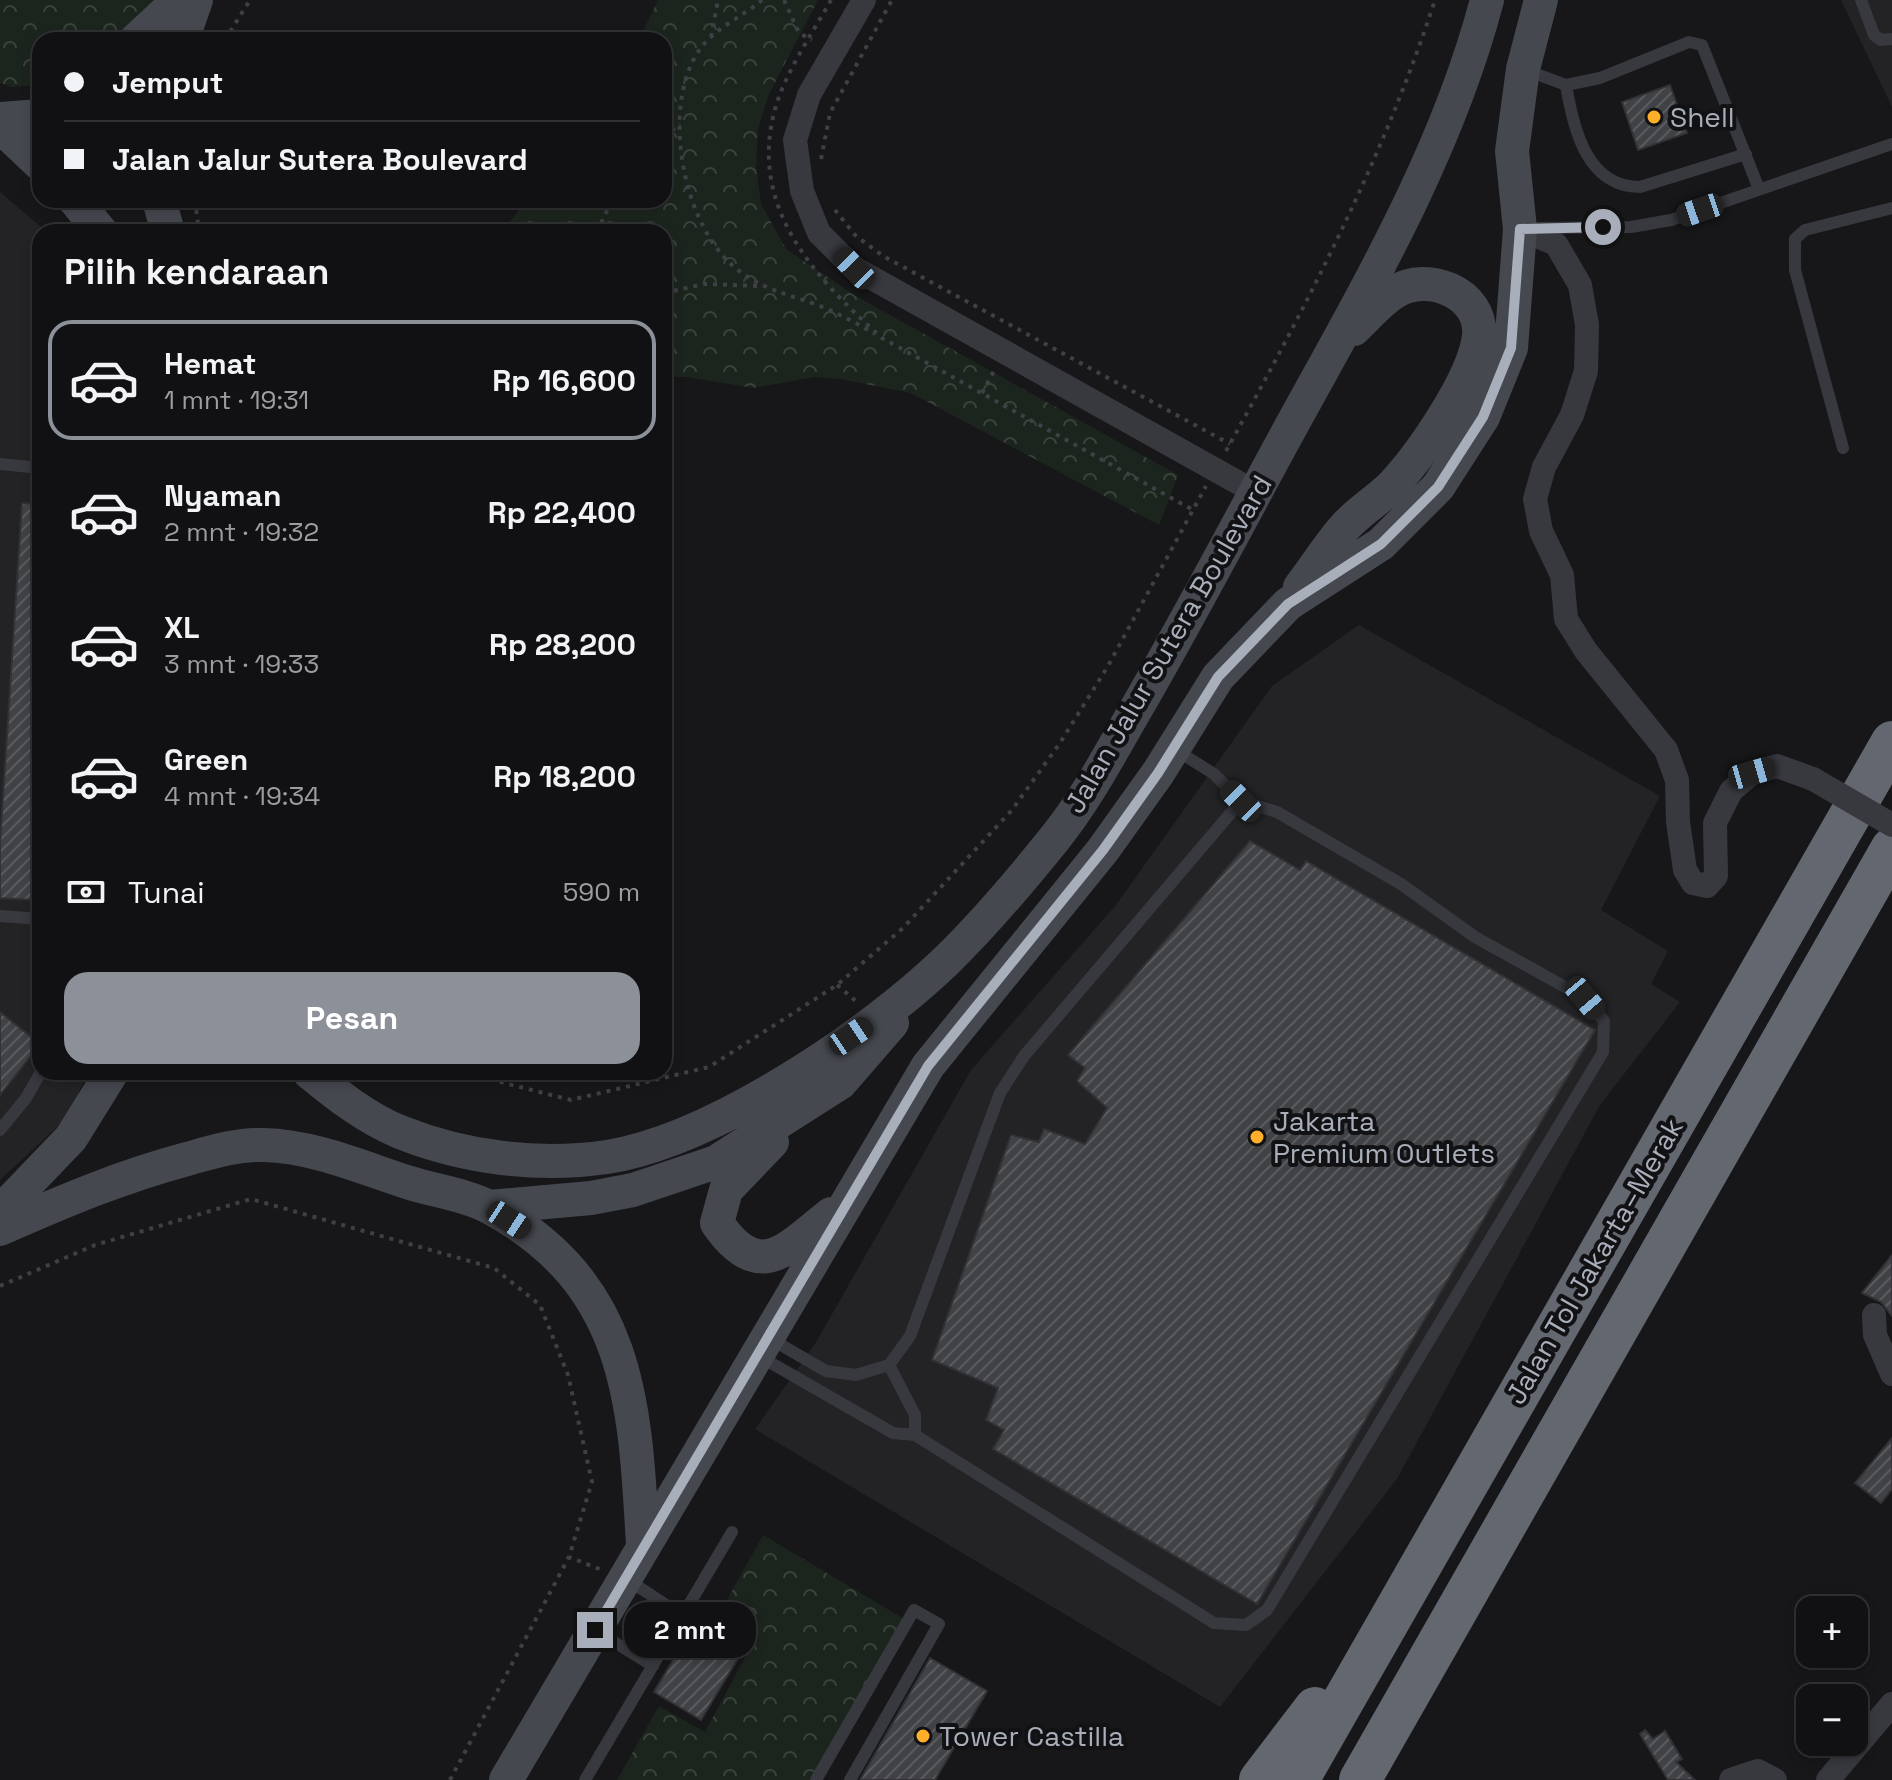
<!DOCTYPE html>
<html lang="id">
<head>
<meta charset="utf-8">
<style>
	body { margin:0; font-family:"Space Grotesk",sans-serif; background:#1e1f21; color:#f1f3f6; height:100vh; display:flex; flex-direction:column; font-size:30px; white-space:nowrap }
	* { box-sizing:border-box; margin:0 }
	p { font-size:26px; color:#9c9da0 }
	.icon { flex:none; width:44px; height:44px; fill:none; stroke:currentColor; stroke-width:2; stroke-linecap:round; stroke-linejoin:round }
	.map { position:relative; flex:1; overflow:hidden }
	.drawer { position:absolute; left:32px; top:224px; width:640px; height:856px; display:flex; flex-direction:column; background:#111113; border-radius:24px; box-shadow:0 4px 12px #0003,0 0 0 2px #303133 }
	.drawer>* { flex:none }
	.banner { position:absolute; left:32px; top:32px; width:640px; height:176px; border-radius:24px; box-shadow:0 4px 12px #0003,0 0 0 2px #303133; display:grid; align-content:center; height:176px; padding:0 32px; background:#111113 }
	.tools { position:absolute; left:1796px; top:1596px; display:grid; gap:16px }
	.tools a { display:grid; place-items:center; width:72px; height:72px; border-radius:16px; background:#111113; box-shadow:0 4px 12px #0003,0 0 0 2px #303133; font-size:40px }
	.end { position:absolute; width:36px; height:36px; margin:-18px; border:10px solid #a8aeba; background:#111; box-shadow:0 0 0 4px #111 }
	.from { border-radius:50% }
	.bubble { position:absolute; height:56px; border-radius:24px; background:#111113; box-shadow:0 4px 12px #0003,0 0 0 2px #303133; font-size:26px; font-weight:700; line-height:56px; text-align:center }
	.car { position:absolute; width:24px; height:48px; margin:-24px -12px; border-radius:10px; box-shadow:0 0 6px 2px #0007; background:linear-gradient(#222 24%,#8ab4d8 0 40%,#222 0 76%,#8ab4d8 0 86%,#222 0) }
	.banner b { display:flex; align-items:center; gap:28px; height:76px; font-size:30px }
	.banner b+b { border-top:2px solid #303133 }
	.banner i { width:20px; height:20px; background:#f1f3f6 }
	ul { padding:0; list-style:none }
	li { display:flex; align-items:center; gap:24px; height:120px; margin:0 16px 12px; padding:0 16px; border:4px solid transparent; border-radius:24px }
	li div { flex:1 }
	li b { display:block; font-size:30px }
	li em { font-style:normal; font-weight:700 }
	li.on { border-color:#8c9099 }
	li>.icon { width:72px; height:72px; stroke-width:1.5 }
	h2 { padding:0 32px; font-size:36px; line-height:96px }
	.pay { display:flex; align-items:center; gap:20px; height:88px; padding:0 32px; font-size:30px }
	.pay p { margin-inline-start:auto }
	.button { display:flex; gap:16px; margin-top:auto; padding:16px 32px }
	.button a { flex:1; height:92px; border-radius:24px; background:#8c9099; color:#fff; font-size:32px; font-weight:700; line-height:92px; text-align:center }
	.map>svg:first-child { display:block }
	.built { fill:#232326 }
	.forest { fill:url(#forest-crowns) }
	.building { fill:url(#building-hatch); stroke:#313136; stroke-width:2 }
	.lines { fill:none; stroke-linecap:round; stroke-linejoin:round }
	.path { stroke:#3e4046; stroke-width:4; stroke-dasharray:4 6; stroke-linecap:butt }
	.lane { stroke:#38393f; stroke-width:12 }
	.street { stroke:#38393f; stroke-width:24 }
	.secondary { stroke:#45484f; stroke-width:34 }
	.highway { stroke:#636770; stroke-width:42 }
	.street-bridge { stroke:#38393f; stroke-width:24 }
	.route { stroke:#a8aeba; stroke-width:10 }
	.poi-dot { fill:#ffaf29; stroke:#121214; stroke-width:3 }
	.labels { text-anchor:middle; dominant-baseline:central; stroke-width:8; stroke-linejoin:round; paint-order:stroke }
	.poi-label { font-size:28px; fill:#a8aeba; stroke:#121214; text-anchor:start }
	.street-label { font-size:28px; fill:#a8aeba; stroke:#121214 }
</style>
</head>
<body>
<div class="map">
<svg width="1892" height="1780" viewBox="0 0 1892 1780">
	<defs>
		<pattern id="forest-crowns" width="20" height="18" patternUnits="userSpaceOnUse" patternTransform="scale(2)"><rect width="20" height="18" fill="#1c251d"/><path d="M2 6a3 3 0 1 1 6 0M12 15a3 3 0 1 1 6 0" fill="none" stroke="#3a423c"/></pattern>
		<pattern id="building-hatch" width="6" height="6" patternUnits="userSpaceOnUse" patternTransform="scale(2)"><rect width="6" height="6" fill="#414246"/><path d="M-1 1l2-2M0 6l6-6M5 7l2-2" fill="none" stroke="#5a5b5f"/></pattern>
	</defs>
	<rect width="100%" height="100%" fill="#171719"/>
	<path class="built" d="M 1841,0 L 1892,0 L 1892,107 Z
		M 0,192 L 47,232 L 40,232 L 40,1072 L 87,1072 L 70,1115 L 0,1180 Z
		M 1359,625 L 1660,796 L 1601,910 L 1668,951 L 1651,984 L 1680,1002 L 1600,1105 L 1397,1479 L 1220,1707 L 755,1429 L 815,1344 L 971,1070 L 1116,905 L 1272,686 Z"/>
	<path class="forest" d="M 0,0 L 158,0 L 117,40 L 40,40 L 40,85 L 11,87 L 0,83 Z
		M 658,0 L 818,0 L 769,94 L 758,129 L 756,167 L 761,204 L 786,249 L 854,295 L 1178,475 L 1159,525 L 911,393 L 841,379 L 814,377 L 753,388 L 688,377 L 664,377 L 664,232 L 502,232 L 527,200 L 664,200 L 664,40 L 639,40 Z
		M 763,1535 L 904,1619 L 811,1780 L 617,1780 L 659,1706 L 705,1732 L 754,1641 L 717,1618 Z"/>
	<path class="building" d="M 1670,85 L 1687,133 L 1638,150 L 1622,102 Z
		M 22,503 L 40,504 L 40,809 L 34,900 L 0,898 L 0,844 Z
		M 1250,841 L 1300,870 L 1306,861 L 1595,1030 L 1257,1604 L 993,1449 L 1004,1430 L 986,1420 L 998,1388 L 932,1360 L 1011,1135 L 1039,1142 L 1044,1129 L 1085,1144 L 1107,1108 L 1077,1081 L 1085,1068 L 1068,1055 Z
		M 0,1012 L 40,1044 L 0,1095 Z
		M 1892,1255 L 1892,1316 L 1881,1302 L 1862,1293 Z
		M 1892,1438 L 1892,1489 L 1881,1503 L 1855,1483 Z
		M 697,1620 L 744,1648 L 701,1720 L 654,1692 Z
		M 930,1658 L 987,1691 L 935,1780 L 860,1780 Z
		M 1645,1730 L 1653,1739 L 1665,1731 L 1682,1759 L 1676,1762 L 1695,1780 L 1668,1780 L 1640,1734 Z"/>
	<g class="lines">
		<path class="path" d="M 762,0 C 743,16 714,29 700,49 C 659,107 683,233 742,273 C 764,289 789,295 815,304 C 836,312 856,323 875,334
			M 784,0 L 799,33 L 812,40
			M 831,0 C 812,34 786,71 775,109 C 748,207 814,277 882,338 L 1193,510
			M 711,37 L 718,0
			M 225,40 L 250,0
			M 664,137 L 680,124
			M 821,159 L 830,113 L 892,0
			M 195,200 L 199,232
			M 835,210 L 855,235 L 883,256 L 1230,444
			M 597,232 L 612,200
			M 664,293 L 704,284 L 760,286
			M 982,393 L 995,369
			M 1226,451 C 1307,305 1383,159 1435,0
			M 837,985 L 857,1002
			M 461,1072 L 571,1100 L 709,1067 L 837,985 L 903,928 L 1012,810 L 1060,743 L 1108,666 L 1206,486
			M 0,1286 L 95,1245 L 251,1199 L 494,1268 L 540,1305 L 568,1375 L 592,1482 L 569,1557 L 602,1570
			M 450,1780 L 569,1557"/>
		<path class="lane" d="M 1861,0 L 1874,35 L 1881,40 L 1892,39
			M 1526,70 L 1566,85 L 1600,78 L 1689,42 L 1702,45 L 1759,189
			M 1566,85 C 1573,127 1586,187 1640,187 L 1746,154
			M 1536,228 L 1631,227 L 1671,220 L 1892,144
			M 1843,448 L 1795,270 L 1795,239 L 1805,230 L 1892,208
			M 0,464 L 40,468
			M 0,916 L 40,919
			M 0,1130 L 26,1098 L 41,1072
			M 769,1338 L 826,1371 L 856,1375 L 889,1365 L 910,1336 L 1000,1093 L 1024,1056 L 1241,801
			M 759,1356 L 893,1433 L 915,1435
			M 889,1365 L 915,1415 L 915,1435 L 1214,1623 L 1246,1625 L 1267,1610 L 1603,1052 L 1604,1021 L 1585,998 L 1475,937 L 1401,884 L 1277,812 L 1241,801 L 1214,774 L 1176,750
			M 628,1580 L 683,1616
			M 598,1632 L 653,1666
			M 585,1780 L 732,1532
			M 816,1780 L 914,1610 L 939,1624 L 850,1780"/>
		<path class="street" d="M 864,0 L 809,95 L 795,140 L 802,191 L 819,233 L 854,268 L 1255,492
			M 1520,229 L 1556,244 L 1580,285 L 1587,325 L 1586,371 L 1572,415 L 1544,467 L 1535,499 L 1541,531 L 1562,575 L 1566,619 L 1586,651 L 1666,750 L 1677,780 L 1678,822 L 1685,870 L 1693,883 L 1707,886 L 1716,876 L 1715,823 L 1731,791 L 1752,773 L 1777,766 L 1813,779
			M 1874,1315 L 1875,1335 L 1892,1374
			M 1731,1780 L 1758,1771 L 1775,1780
			M 1828,1780 L 1892,1704"/>
		<path class="secondary" d="M 136,40 L 179,0
			M 182,40 L 196,0
			M 0,119 L 40,116
			M 0,126 L 40,164
			M 75,200 L 101,232
			M 159,200 L 168,232
			M 1300,587 C 1315,568 1328,546 1344,528 C 1357,513 1375,502 1390,488 C 1420,457 1474,379 1479,336 C 1483,293 1427,271 1395,292 C 1380,301 1367,317 1354,329
			M 309,1072 C 337,1095 366,1118 400,1132 C 465,1158 539,1167 607,1157 C 714,1140 869,1035 946,961 C 984,924 1022,879 1055,838 C 1084,802 1106,761 1129,721 C 1180,634 1227,545 1275,456 C 1355,308 1444,164 1487,0
			M 772,1142 L 726,1190 L 717,1223 C 759,1284 786,1250 831,1214
			M 489,1207 L 591,1198 L 633,1190 L 716,1162 L 840,1083 L 892,1023
			M 0,1212 L 71,1138 L 112,1072
			M 0,1229 C 64,1201 120,1177 187,1159 C 212,1152 237,1144 264,1145 C 313,1146 363,1168 410,1183 C 436,1191 467,1195 491,1208 C 631,1285 635,1403 643,1546
			M 506,1780 L 928,1066 L 1103,850 L 1158,773 L 1218,677 L 1288,604 L 1381,544 L 1438,487 L 1483,417 L 1511,348 L 1520,229 L 1512,151 L 1523,69 L 1541,0"/>
		<path class="highway" d="M 1260,1780 L 1315,1708
			M 1298,1780 L 1892,742
			M 1360,1780 L 1892,848"/>
		<path class="street-bridge" d="M 1813,779 L 1892,825"/>
	</g>
	<g class="lines">
		<path class="route" d="M 595,1630 L 928,1066 L 1103,850 L 1158,773 L 1218,677 L 1288,604 L 1381,544 L 1438,487 L 1483,417 L 1511,348 L 1520,229 L 1603,227"/>
	</g>
	<g class="poi-dot">
		<circle cx="1654" cy="117" r="8"/>
		<circle cx="1257" cy="1137" r="8"/>
		<circle cx="923" cy="1736" r="8"/>
	</g>
	<g class="labels">
		<g class="poi-label">
			<text x="1670" y="117">Shell</text>
			<text x="1273" y="1121">Jakarta<tspan x="1273" dy="32">Premium Outlets</tspan></text>
			<text x="939" y="1736">Tower Castilla</text>
		</g>
		<g class="street-label">
			<text transform="translate(1168 644) rotate(-60)">Jalan Jalur Sutera Boulevard</text>
			<text transform="translate(1594 1261) rotate(-60)">Jalan Tol Jakarta–Merak</text>
		</g>
	</g>
</svg>
<div class="tools">
<a>+</a>
<a>−</a>
</div>
<i class="end from" style="left:1603px;top:227px"></i>
<i class="end" style="left:595px;top:1630px"></i>
<div class="bubble" style="left:624px;top:1602px;width:132px">2 mnt</div>
<i class="car" style="left:1700px;top:210px;rotate:251deg"></i>
<i class="car" style="left:854px;top:268px;rotate:316deg"></i>
<i class="car" style="left:1752px;top:773px;rotate:74deg"></i>
<i class="car" style="left:1241px;top:801px;rotate:315deg"></i>
<i class="car" style="left:1585px;top:998px;rotate:140deg"></i>
<i class="car" style="left:851px;top:1036px;rotate:56deg"></i>
<i class="car" style="left:509px;top:1220px;rotate:123deg"></i>
<div class="banner">
<b><i class="from"></i>Jemput</b>
<b><i></i>Jalan Jalur Sutera Boulevard</b>
</div>
<section class="drawer">
<h2>Pilih kendaraan</h2>
<ul>
<li class="on"><svg class="icon" aria-label="car" viewBox="0 0 24 24"><path d="M5 17H2v-5l4-1 3-4h7l3 4 3 1v5h-3M9 17h6M6 11h13"/><circle cx="7" cy="17" r="2"/><circle cx="17" cy="17" r="2"/></svg><div><b>Hemat</b><p>1 mnt · 19:31</p></div><em>Rp 16,600</em></li>
<li><svg class="icon" aria-label="car" viewBox="0 0 24 24"><path d="M5 17H2v-5l4-1 3-4h7l3 4 3 1v5h-3M9 17h6M6 11h13"/><circle cx="7" cy="17" r="2"/><circle cx="17" cy="17" r="2"/></svg><div><b>Nyaman</b><p>2 mnt · 19:32</p></div><em>Rp 22,400</em></li>
<li><svg class="icon" aria-label="car" viewBox="0 0 24 24"><path d="M5 17H2v-5l4-1 3-4h7l3 4 3 1v5h-3M9 17h6M6 11h13"/><circle cx="7" cy="17" r="2"/><circle cx="17" cy="17" r="2"/></svg><div><b>XL</b><p>3 mnt · 19:33</p></div><em>Rp 28,200</em></li>
<li><svg class="icon" aria-label="car" viewBox="0 0 24 24"><path d="M5 17H2v-5l4-1 3-4h7l3 4 3 1v5h-3M9 17h6M6 11h13"/><circle cx="7" cy="17" r="2"/><circle cx="17" cy="17" r="2"/></svg><div><b>Green</b><p>4 mnt · 19:34</p></div><em>Rp 18,200</em></li>
</ul>
<div class="pay"><svg class="icon" aria-label="cash" viewBox="0 0 24 24"><path d="M3 7h18v10H3z"/><circle cx="12" cy="12" r="2"/></svg>Tunai<p>590 m</p></div>
<div class="button"><a>Pesan</a></div>
</section>
</div>
</body>
</html>
